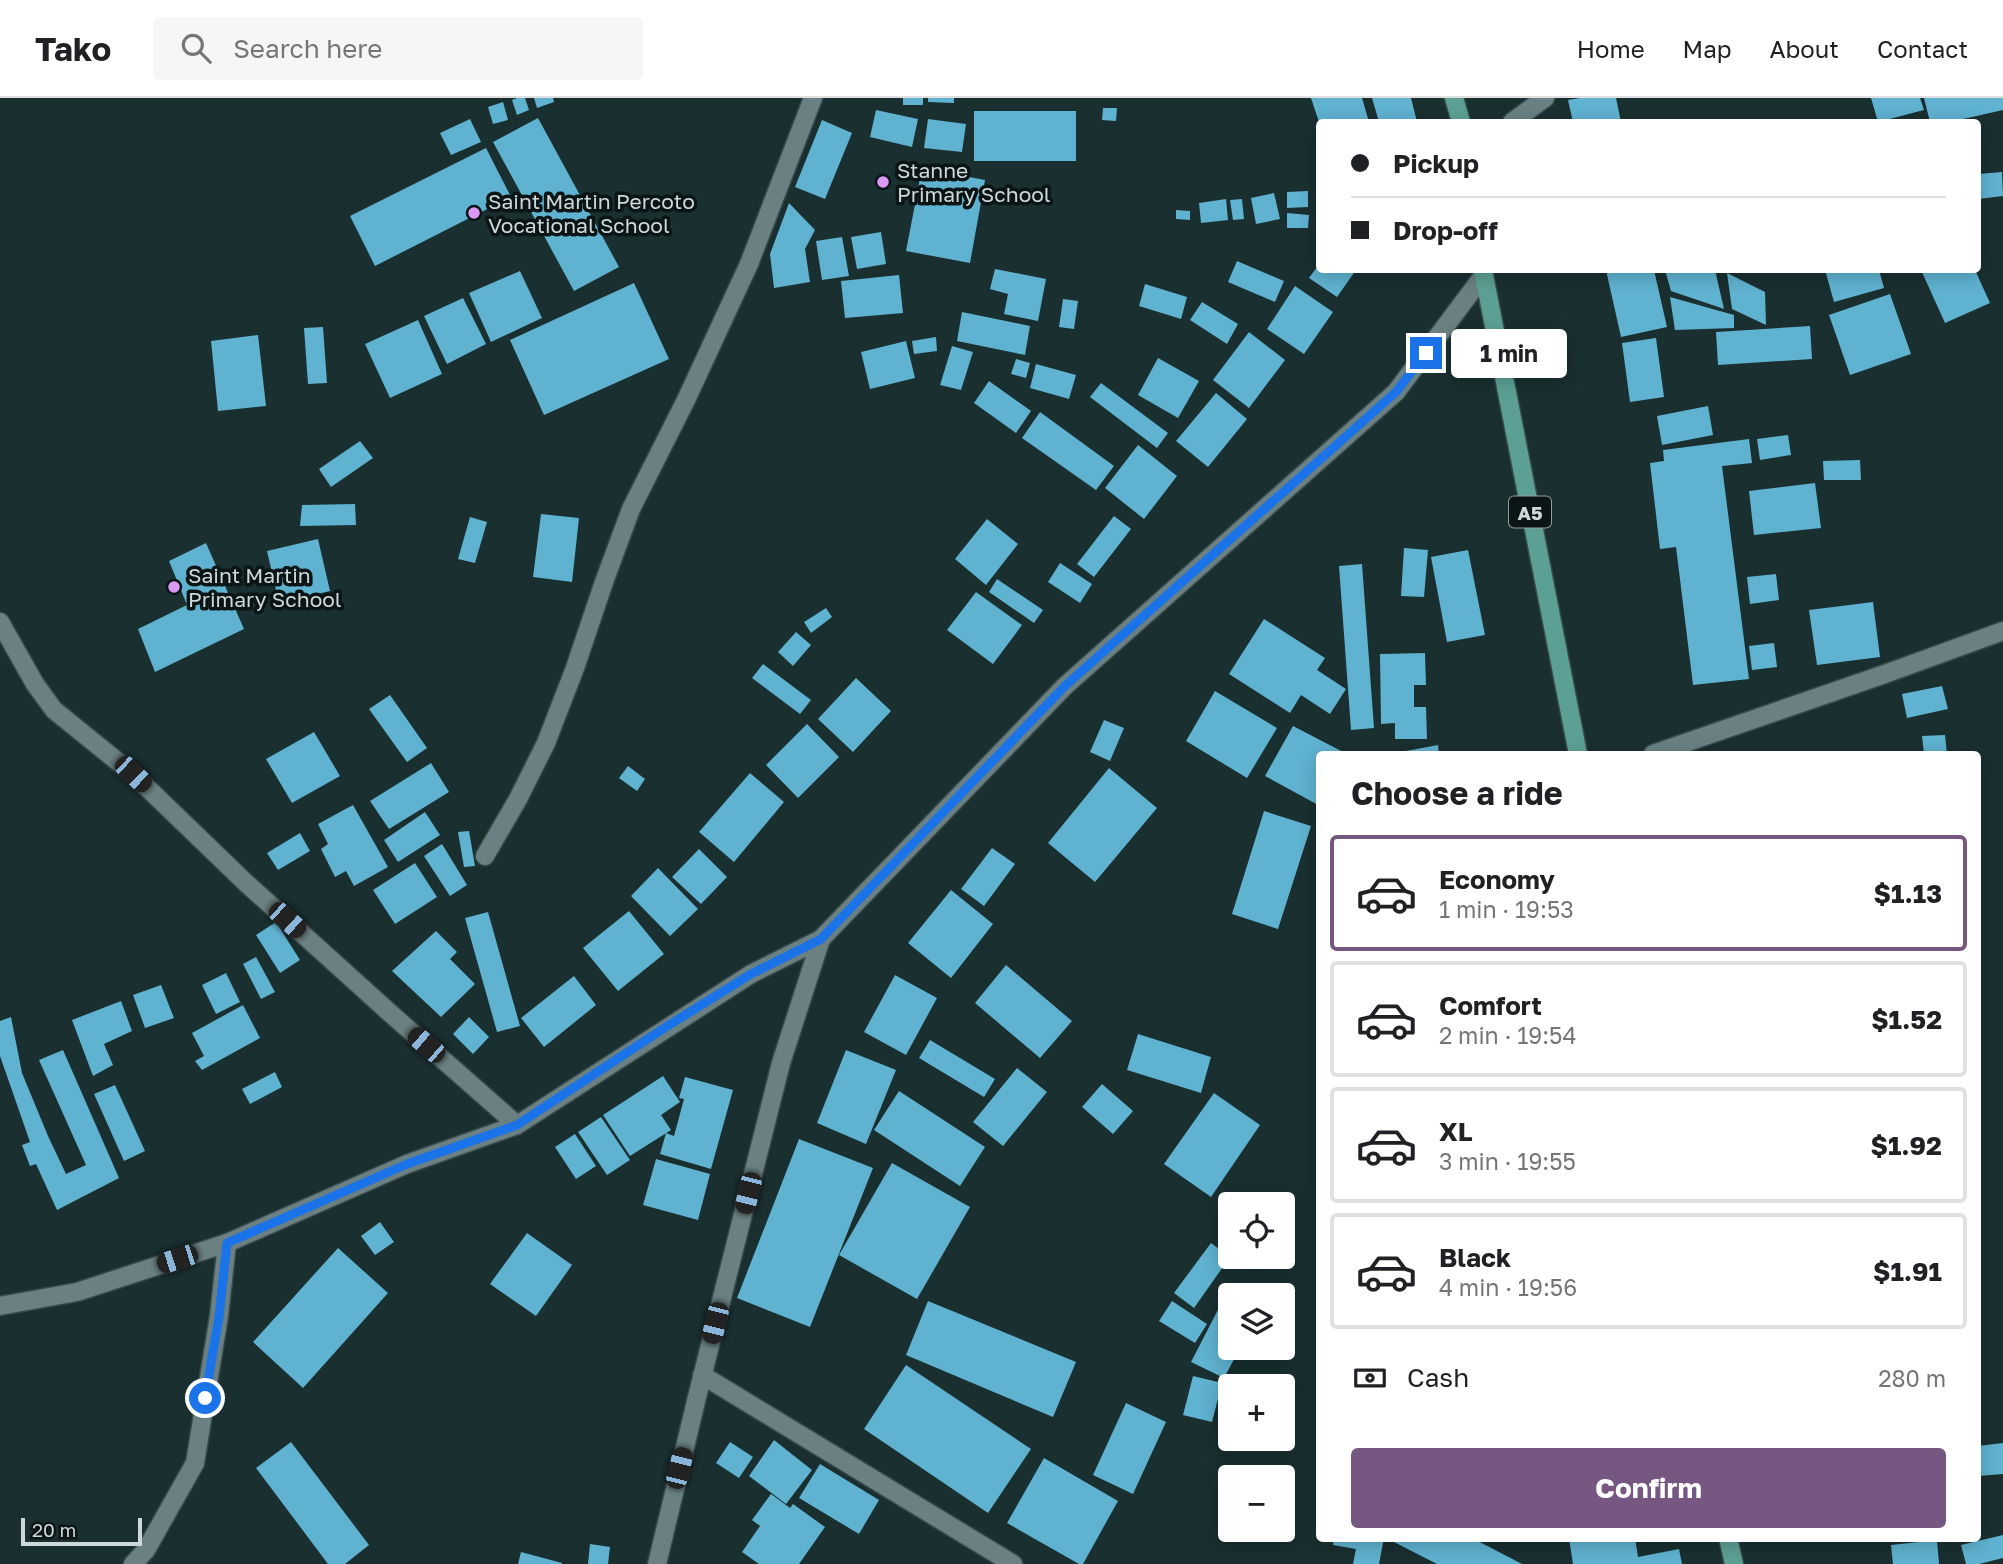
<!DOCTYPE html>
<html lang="en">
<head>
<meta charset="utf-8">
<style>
	body { margin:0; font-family:"Golos Text",sans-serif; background:#f6f6f6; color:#202124; height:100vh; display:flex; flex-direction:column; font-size:26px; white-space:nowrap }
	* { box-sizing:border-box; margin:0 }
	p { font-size:23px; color:#757577 }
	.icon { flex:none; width:38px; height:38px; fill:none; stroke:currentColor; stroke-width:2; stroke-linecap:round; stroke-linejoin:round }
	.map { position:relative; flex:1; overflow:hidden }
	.side { position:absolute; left:1316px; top:653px; width:665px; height:791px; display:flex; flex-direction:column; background:#fff; border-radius:7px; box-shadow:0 4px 18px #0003 }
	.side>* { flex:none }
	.top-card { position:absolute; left:1316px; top:21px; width:665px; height:154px; border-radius:7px; box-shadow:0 4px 18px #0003; display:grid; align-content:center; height:154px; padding:0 35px; background:#fff }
	.buttons { position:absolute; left:1218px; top:1094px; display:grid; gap:14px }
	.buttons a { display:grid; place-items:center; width:77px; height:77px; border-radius:7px; background:#fff; box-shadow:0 4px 18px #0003; font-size:35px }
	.scale { position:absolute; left:21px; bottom:18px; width:121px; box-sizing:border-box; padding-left:7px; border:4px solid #ccd8d9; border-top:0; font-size:19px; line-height:24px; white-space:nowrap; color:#ccd8d9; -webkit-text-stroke:5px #0c1515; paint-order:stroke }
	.end { position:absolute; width:32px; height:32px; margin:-16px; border:9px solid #1a73e8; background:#fff; box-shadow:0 0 0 4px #fff }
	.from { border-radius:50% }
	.bubble { position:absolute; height:49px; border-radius:7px; background:#fff; box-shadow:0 4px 18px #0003; font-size:23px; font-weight:700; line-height:49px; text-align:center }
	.car { position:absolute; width:21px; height:42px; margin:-21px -10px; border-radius:9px; box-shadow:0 0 5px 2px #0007; background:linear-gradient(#222 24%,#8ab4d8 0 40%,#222 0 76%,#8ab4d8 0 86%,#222 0) }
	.top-card b { display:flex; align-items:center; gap:24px; height:66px; font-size:26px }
	.top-card b+b { border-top:2px solid #e0e0e0 }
	.top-card i { width:18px; height:18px; background:#202124 }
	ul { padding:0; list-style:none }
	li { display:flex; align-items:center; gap:21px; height:116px; margin:0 14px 10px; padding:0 21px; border:4px solid #e0e0e0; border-radius:7px }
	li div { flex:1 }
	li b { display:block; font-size:26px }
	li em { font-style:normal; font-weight:700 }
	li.on { border-color:#755782 }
	li>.icon { width:63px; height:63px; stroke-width:1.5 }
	h2 { padding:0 35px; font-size:32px; line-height:84px }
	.pay { display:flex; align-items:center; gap:18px; height:77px; padding:0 35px; font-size:26px }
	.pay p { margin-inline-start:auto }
	.button { display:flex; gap:14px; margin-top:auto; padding:14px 35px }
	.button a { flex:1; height:80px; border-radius:7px; background:#755782; color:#fff; font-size:28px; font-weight:700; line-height:80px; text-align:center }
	header { display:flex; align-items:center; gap:42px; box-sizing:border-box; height:98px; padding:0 35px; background:#fff; border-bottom:2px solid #e0e0e0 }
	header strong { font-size:33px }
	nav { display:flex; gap:38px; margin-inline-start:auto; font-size:24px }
	.search { width:490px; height:63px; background:#f6f6f6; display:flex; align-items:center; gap:18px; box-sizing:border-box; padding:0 24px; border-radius:7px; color:#757577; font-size:26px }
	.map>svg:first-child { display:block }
	.building { fill:#5fb2d0 }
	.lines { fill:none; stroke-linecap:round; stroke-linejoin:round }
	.street-casing { stroke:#38494a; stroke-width:21 }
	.secondary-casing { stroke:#38494a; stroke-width:21 }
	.primary-casing { stroke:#38494a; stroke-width:21 }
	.street { stroke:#6a8082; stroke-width:18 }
	.secondary { stroke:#6a8082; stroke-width:18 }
	.primary { stroke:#5ca095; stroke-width:18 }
	.route { stroke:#1a73e8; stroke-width:9 }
	.poi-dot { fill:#dc99f5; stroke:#0c1515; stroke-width:2.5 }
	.labels { text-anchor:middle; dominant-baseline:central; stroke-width:7; stroke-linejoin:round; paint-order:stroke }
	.shield { fill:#0c1515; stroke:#929e9e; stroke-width:2 }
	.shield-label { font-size:19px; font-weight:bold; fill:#ccd8d9 }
	.poi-label { font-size:21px; fill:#ccd8d9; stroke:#0c1515; text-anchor:start }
</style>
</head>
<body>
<header>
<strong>Tako</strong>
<div class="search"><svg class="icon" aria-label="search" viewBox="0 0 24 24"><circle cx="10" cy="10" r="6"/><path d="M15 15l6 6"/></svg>Search here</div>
<nav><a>Home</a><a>Map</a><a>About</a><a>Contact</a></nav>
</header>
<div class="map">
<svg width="2003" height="1466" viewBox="0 0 2003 1466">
	<rect width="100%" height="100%" fill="#1a2f30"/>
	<path class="building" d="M 517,0 L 525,0 L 529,12 L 517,17 L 512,2 Z
		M 534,0 L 553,0 L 554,4 L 537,10 Z
		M 903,0 L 923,0 L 923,7 L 903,7 Z
		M 928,0 L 954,0 L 954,5 L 928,4 Z
		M 1311,0 L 1362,0 L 1369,24 L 1319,24 Z
		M 1372,0 L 1411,0 L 1417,24 L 1379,24 Z
		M 1580,0 L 1616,0 L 1621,24 L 1573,24 L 1568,2 Z
		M 1871,0 L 1920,0 L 1924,12 L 1878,24 Z
		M 1924,0 L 2003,0 L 2003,12 L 1950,24 L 1930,24 Z
		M 503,4 L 508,22 L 493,26 L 488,9 Z
		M 1103,10 L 1117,10 L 1116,23 L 1102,22 Z
		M 876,12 L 918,21 L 912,49 L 870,39 Z
		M 974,13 L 1076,13 L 1076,63 L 974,63 Z
		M 538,20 L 619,169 L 574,193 L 493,44 Z
		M 470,21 L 481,44 L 451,57 L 440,35 Z
		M 928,21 L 966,26 L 962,54 L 924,50 Z
		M 822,22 L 852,35 L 825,101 L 795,89 Z
		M 486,50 L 511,99 L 375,168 L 350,118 Z
		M 922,70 L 985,82 L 970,165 L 906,153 Z
		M 2002,74 L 2003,98 L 1978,101 L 1978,76 Z
		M 1308,93 L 1308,109 L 1287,110 L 1287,94 Z
		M 1274,95 L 1280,121 L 1256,126 L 1251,100 Z
		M 1226,101 L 1228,122 L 1201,125 L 1199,105 Z
		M 1242,101 L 1244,121 L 1233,122 L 1230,102 Z
		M 789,105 L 815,132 L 805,151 L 810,184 L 774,190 L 770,156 Z
		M 1176,112 L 1190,113 L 1190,122 L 1176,121 Z
		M 1287,115 L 1309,117 L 1308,130 L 1287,130 Z
		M 881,134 L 886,166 L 857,171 L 851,139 Z
		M 842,139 L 849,178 L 822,182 L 816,143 Z
		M 1237,163 L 1284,183 L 1275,204 L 1228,184 Z
		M 1320,165 L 1320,172 L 1356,172 L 1337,199 L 1309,180 Z
		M 995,171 L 1046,181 L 1038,223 L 1004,216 L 1008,196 L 990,191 Z
		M 1606,172 L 1654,172 L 1667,229 L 1621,239 Z
		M 1665,172 L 1715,172 L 1724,211 L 1671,193 Z
		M 1825,172 L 1879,172 L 1884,190 L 1834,204 Z
		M 1921,172 L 1975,172 L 1990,205 L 1945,225 Z
		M 520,173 L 542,220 L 491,244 L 469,195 Z
		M 1727,175 L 1765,194 L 1766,227 L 1732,211 Z
		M 899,177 L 903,215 L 845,220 L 841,183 Z
		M 634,185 L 669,261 L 544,317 L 510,242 Z
		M 1145,186 L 1187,199 L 1181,221 L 1139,208 Z
		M 1295,188 L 1333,214 L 1304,256 L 1267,231 Z
		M 1890,196 L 1911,256 L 1850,277 L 1829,217 Z
		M 1670,199 L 1734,217 L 1734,230 L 1675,232 Z
		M 463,200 L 486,246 L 447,266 L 424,218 Z
		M 1063,201 L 1078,203 L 1074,231 L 1059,229 Z
		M 1202,204 L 1238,226 L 1227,246 L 1190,222 Z
		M 962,214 L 1030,228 L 1025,257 L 957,243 Z
		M 418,222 L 442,276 L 390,300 L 365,246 Z
		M 1810,228 L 1812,261 L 1718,267 L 1716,234 Z
		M 323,229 L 327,285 L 308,286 L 304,230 Z
		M 1249,234 L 1285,262 L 1249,310 L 1213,282 Z
		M 258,237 L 266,308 L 218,313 L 211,243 Z
		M 936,239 L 937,253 L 914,256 L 912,243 Z
		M 1656,240 L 1664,299 L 1630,304 L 1622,245 Z
		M 906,243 L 915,280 L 870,291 L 861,254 Z
		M 952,248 L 973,254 L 961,292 L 940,287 Z
		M 1158,260 L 1199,283 L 1178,320 L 1138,297 Z
		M 1016,261 L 1030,265 L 1026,280 L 1011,276 Z
		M 1036,266 L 1076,277 L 1069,301 L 1030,290 Z
		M 989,283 L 1031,313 L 1016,335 L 974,305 Z
		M 1101,285 L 1168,335 L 1157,350 L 1090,299 Z
		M 1216,295 L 1247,321 L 1208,369 L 1176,343 Z
		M 1708,308 L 1713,337 L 1662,347 L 1657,318 Z
		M 1040,314 L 1114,368 L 1096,392 L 1022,340 Z
		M 1788,337 L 1791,357 L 1760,362 L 1757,341 Z
		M 1749,341 L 1752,365 L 1722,368 L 1749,581 L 1693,587 L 1676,449 L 1660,451 L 1650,365 L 1664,363 L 1663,352 Z
		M 360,343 L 373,360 L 331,389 L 319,371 Z
		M 1138,347 L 1177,378 L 1144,421 L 1105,390 Z
		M 1860,362 L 1861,382 L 1824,382 L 1823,363 Z
		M 1815,385 L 1821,430 L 1754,437 L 1749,393 Z
		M 355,406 L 356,427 L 300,428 L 302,407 Z
		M 541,416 L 579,420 L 572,484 L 533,479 Z
		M 1114,418 L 1131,431 L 1094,479 L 1077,466 Z
		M 470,419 L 487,424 L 475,465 L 458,461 Z
		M 987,421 L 1018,446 L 986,487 L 955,461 Z
		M 318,441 L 330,493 L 279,505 L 267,453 Z
		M 206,445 L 244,531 L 155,574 L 138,531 L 187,507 L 169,463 Z
		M 1404,450 L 1428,452 L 1424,499 L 1401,498 Z
		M 1468,452 L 1485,537 L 1447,544 L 1431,459 Z
		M 1060,465 L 1092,486 L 1080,505 L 1048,484 Z
		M 1362,466 L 1374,630 L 1351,632 L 1339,468 Z
		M 1776,476 L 1779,502 L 1750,506 L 1747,479 Z
		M 997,481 L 1043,512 L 1034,525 L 989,494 Z
		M 976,494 L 1022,527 L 993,566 L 947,532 Z
		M 1873,504 L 1880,559 L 1817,567 L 1809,512 Z
		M 826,510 L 832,519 L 811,535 L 804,524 Z
		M 1264,521 L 1325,560 L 1317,572 L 1346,591 L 1330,616 L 1301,597 L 1290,615 L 1229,576 Z
		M 796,534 L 811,547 L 793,568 L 778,554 Z
		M 1774,545 L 1777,569 L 1752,572 L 1749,548 Z
		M 1425,555 L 1426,587 L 1414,587 L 1414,609 L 1426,609 L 1427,641 L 1395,641 L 1395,625 L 1381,626 L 1380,556 Z
		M 763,566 L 811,602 L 800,616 L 752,580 Z
		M 856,580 L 891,613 L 853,654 L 818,621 Z
		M 1942,588 L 1948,611 L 1907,620 L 1902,596 Z
		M 1215,593 L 1277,630 L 1247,680 L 1186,643 Z
		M 390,597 L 427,650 L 407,664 L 369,611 Z
		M 1104,622 L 1124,630 L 1110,663 L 1090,654 Z
		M 807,626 L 839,659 L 798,700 L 766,667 Z
		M 1293,628 L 1347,656 L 1320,656 L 1320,708 L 1265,678 Z
		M 314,634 L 340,678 L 292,705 L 266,661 Z
		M 1945,637 L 1947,656 L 1924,656 L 1922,638 Z
		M 1438,647 L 1439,656 L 1406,656 L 1406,653 Z
		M 431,665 L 449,694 L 389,731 L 370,703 Z
		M 628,668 L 645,681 L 637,693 L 619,680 Z
		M 1109,670 L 1157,710 L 1095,784 L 1048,745 Z
		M 750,675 L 784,704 L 734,764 L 699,734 Z
		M 353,707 L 388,769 L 354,788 L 346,773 L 335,779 L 321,751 L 328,746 L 318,726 Z
		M 1264,713 L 1311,728 L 1278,831 L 1232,816 Z
		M 425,714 L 440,737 L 398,764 L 384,742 Z
		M 469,733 L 475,768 L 464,769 L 458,734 Z
		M 300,735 L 310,753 L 278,772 L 267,755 Z
		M 442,746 L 467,787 L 450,798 L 424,758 Z
		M 992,750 L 1015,766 L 984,808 L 961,791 Z
		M 699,751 L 727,779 L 701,806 L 672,779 Z
		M 415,765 L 437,799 L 395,826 L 373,792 Z
		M 658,770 L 698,811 L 670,838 L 631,798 Z
		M 951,792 L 993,826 L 951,880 L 908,845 Z
		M 629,813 L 664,856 L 618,893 L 583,850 Z
		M 488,814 L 520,928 L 497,934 L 465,820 Z
		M 276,824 L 300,862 L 280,875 L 256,837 Z
		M 436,833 L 457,854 L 450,861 L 475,886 L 441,919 L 392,873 Z
		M 256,859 L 275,894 L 261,901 L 243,866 Z
		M 1006,867 L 1072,923 L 1040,960 L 975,905 Z
		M 226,875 L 240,904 L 216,916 L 202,887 Z
		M 895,877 L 937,900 L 906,957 L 864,934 Z
		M 574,878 L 596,907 L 544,949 L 521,920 Z
		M 161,887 L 174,920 L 145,930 L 133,897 Z
		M 121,903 L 132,933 L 104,946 L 113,967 L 93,978 L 72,922 Z
		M 243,907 L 260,940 L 202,972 L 195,963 L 204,958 L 192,935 Z
		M 11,919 L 22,975 L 48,1038 L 66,1076 L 86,1067 L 39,962 L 63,952 L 119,1080 L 57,1112 L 36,1066 L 30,1068 L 22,1047 L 30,1044 L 0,958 L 0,923 Z
		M 469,919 L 489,939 L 473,956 L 453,936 Z
		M 1138,936 L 1211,959 L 1201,995 L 1127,972 Z
		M 930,942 L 995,981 L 984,999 L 919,960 Z
		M 846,952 L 896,972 L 866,1046 L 817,1025 Z
		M 1017,970 L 1047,994 L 1003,1048 L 973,1024 Z
		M 275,974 L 282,989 L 250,1006 L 242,991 Z
		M 663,978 L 680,1004 L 661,1017 L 671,1032 L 630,1058 L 603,1017 Z
		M 685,979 L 733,992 L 711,1071 L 660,1056 L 666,1035 L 674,1038 L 684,1001 L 679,1000 Z
		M 1102,986 L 1133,1013 L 1113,1036 L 1082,1009 Z
		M 115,987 L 145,1053 L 124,1063 L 94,996 Z
		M 899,993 L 985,1049 L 960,1088 L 874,1032 Z
		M 1214,995 L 1260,1027 L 1211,1099 L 1164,1066 Z
		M 601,1019 L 630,1062 L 607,1077 L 578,1034 Z
		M 575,1036 L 596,1068 L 576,1081 L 555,1049 Z
		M 799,1041 L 873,1070 L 810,1229 L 737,1200 Z
		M 656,1061 L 710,1076 L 698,1122 L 643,1107 Z
		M 892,1065 L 970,1109 L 917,1201 L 839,1157 Z
		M 380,1124 L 394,1144 L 375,1157 L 361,1138 Z
		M 527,1135 L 572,1167 L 536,1218 L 490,1186 Z
		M 1211,1145 L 1230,1159 L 1194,1210 L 1174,1195 Z
		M 338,1150 L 388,1195 L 303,1290 L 253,1244 Z
		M 928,1203 L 1076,1264 L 1053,1319 L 906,1257 Z
		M 1172,1203 L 1207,1226 L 1195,1245 L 1159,1223 Z
		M 1222,1204 L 1230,1208 L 1230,1250 L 1240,1250 L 1224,1280 L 1191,1264 Z
		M 906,1267 L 1031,1351 L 988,1415 L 864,1331 Z
		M 1193,1278 L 1222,1285 L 1212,1324 L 1183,1317 Z
		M 1126,1305 L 1166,1324 L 1133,1396 L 1093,1377 Z
		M 774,1342 L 812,1372 L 786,1406 L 749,1378 Z
		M 291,1344 L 369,1447 L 345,1466 L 328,1466 L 256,1370 Z
		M 730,1344 L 753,1359 L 739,1380 L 716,1365 Z
		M 2003,1345 L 2003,1376 L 1978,1378 L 1978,1348 Z
		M 1044,1360 L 1118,1403 L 1083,1466 L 1079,1466 L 1007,1425 Z
		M 820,1366 L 879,1402 L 859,1436 L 799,1400 Z
		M 771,1396 L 790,1410 L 793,1406 L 825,1429 L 799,1466 L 759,1466 L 742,1454 L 760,1428 L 752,1422 Z
		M 2003,1437 L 2003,1460 L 1979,1466 L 1966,1466 L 1961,1447 Z
		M 1334,1440 L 1384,1440 L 1379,1466 L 1353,1466 L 1356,1451 L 1333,1447 Z
		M 1393,1440 L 1472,1440 L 1522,1466 L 1437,1466 L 1392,1443 Z
		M 1569,1440 L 1635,1440 L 1638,1459 L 1679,1451 L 1682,1466 L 1573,1466 Z
		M 1937,1442 L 1939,1466 L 1893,1466 L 1891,1447 Z
		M 590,1446 L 610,1449 L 608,1466 L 588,1466 Z
		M 521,1454 L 562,1465 L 562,1466 L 518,1466 Z"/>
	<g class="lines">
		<defs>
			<path id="street" d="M 1512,24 L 1545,0
				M 0,524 L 35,586 L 54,612 L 133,676 L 246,785 L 390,915 L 517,1027
				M 1653,656 L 1882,577 L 2003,533
				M 485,758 L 518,701 L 546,645 L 575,570 L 604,484 L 631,411 L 686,302 L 749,166 L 813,0
				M 702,1277 L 1013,1466
				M 133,1466 L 146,1452 L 195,1365 L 219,1218 L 227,1145
				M 657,1466 L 697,1299 L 781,965 L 821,841"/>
			<path id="secondary" d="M 0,1208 L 77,1194 L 227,1145 L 407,1066 L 517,1027 L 751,876 L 821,841 L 1065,588 L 1396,294 L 1483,178"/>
			<path id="primary" d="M 1454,0 L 1461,24
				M 1483,172 L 1578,656
				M 1728,1440 L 1734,1466"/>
		</defs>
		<use href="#street" class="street-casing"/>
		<use href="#secondary" class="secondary-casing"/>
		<use href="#primary" class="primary-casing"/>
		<use href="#street" class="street"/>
		<use href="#secondary" class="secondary"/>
		<use href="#primary" class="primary"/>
	</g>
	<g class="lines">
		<path class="route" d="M 205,1300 L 219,1219 L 227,1145 L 407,1066 L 517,1027 L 666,929 L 751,876 L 821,841 L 1065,588 L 1396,294 L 1426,255"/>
	</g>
	<g class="poi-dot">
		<circle cx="883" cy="84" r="7"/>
		<circle cx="474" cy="115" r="7"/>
		<circle cx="174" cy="489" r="7"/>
	</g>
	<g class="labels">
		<rect class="shield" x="1509" y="398.5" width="42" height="31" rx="5"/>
		<g class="shield-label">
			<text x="1530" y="414">A5</text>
		</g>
		<g class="poi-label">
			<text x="897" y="72">Stanne<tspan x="897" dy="24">Primary School</tspan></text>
			<text x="488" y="103">Saint Martin Percoto<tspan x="488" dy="24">Vocational School</tspan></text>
			<text x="188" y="477">Saint Martin<tspan x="188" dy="24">Primary School</tspan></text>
		</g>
	</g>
</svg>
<div class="buttons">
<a><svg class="icon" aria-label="locate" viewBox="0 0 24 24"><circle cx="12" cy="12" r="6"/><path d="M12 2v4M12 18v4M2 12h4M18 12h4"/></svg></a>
<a><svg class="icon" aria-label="layers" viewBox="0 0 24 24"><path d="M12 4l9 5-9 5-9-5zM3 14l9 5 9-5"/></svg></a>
<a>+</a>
<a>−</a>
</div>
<div class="scale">20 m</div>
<i class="end from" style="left:205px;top:1300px"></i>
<i class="end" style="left:1426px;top:255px"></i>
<div class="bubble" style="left:1451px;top:231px;width:116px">1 min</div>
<i class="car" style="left:133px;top:676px;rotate:134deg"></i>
<i class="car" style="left:287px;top:822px;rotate:132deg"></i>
<i class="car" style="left:426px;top:947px;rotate:311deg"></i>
<i class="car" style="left:748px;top:1095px;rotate:194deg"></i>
<i class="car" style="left:177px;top:1161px;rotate:252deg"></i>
<i class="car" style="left:715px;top:1225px;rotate:194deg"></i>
<i class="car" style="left:679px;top:1370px;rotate:14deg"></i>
<div class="top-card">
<b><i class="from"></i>Pickup</b>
<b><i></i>Drop-off</b>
</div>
<section class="side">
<h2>Choose a ride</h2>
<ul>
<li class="on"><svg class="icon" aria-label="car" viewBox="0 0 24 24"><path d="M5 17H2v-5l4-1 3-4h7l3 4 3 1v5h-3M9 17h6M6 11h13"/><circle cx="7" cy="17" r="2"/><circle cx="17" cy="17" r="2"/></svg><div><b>Economy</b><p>1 min · 19:53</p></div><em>$1.13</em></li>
<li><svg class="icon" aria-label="car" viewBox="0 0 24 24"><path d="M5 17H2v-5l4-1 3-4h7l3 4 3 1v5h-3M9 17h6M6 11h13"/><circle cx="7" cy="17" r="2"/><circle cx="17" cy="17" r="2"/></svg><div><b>Comfort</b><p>2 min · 19:54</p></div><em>$1.52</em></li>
<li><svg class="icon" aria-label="car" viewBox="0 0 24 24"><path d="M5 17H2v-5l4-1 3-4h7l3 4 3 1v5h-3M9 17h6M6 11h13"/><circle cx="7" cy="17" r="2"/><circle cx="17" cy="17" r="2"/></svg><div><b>XL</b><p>3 min · 19:55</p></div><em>$1.92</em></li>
<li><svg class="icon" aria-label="car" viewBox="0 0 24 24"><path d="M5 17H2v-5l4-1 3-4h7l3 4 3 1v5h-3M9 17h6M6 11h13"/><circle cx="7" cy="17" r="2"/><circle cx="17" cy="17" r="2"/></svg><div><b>Black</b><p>4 min · 19:56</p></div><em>$1.91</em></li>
</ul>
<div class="pay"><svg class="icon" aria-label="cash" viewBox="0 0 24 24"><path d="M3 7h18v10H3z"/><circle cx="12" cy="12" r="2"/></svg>Cash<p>280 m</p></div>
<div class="button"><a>Confirm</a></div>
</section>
</div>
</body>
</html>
